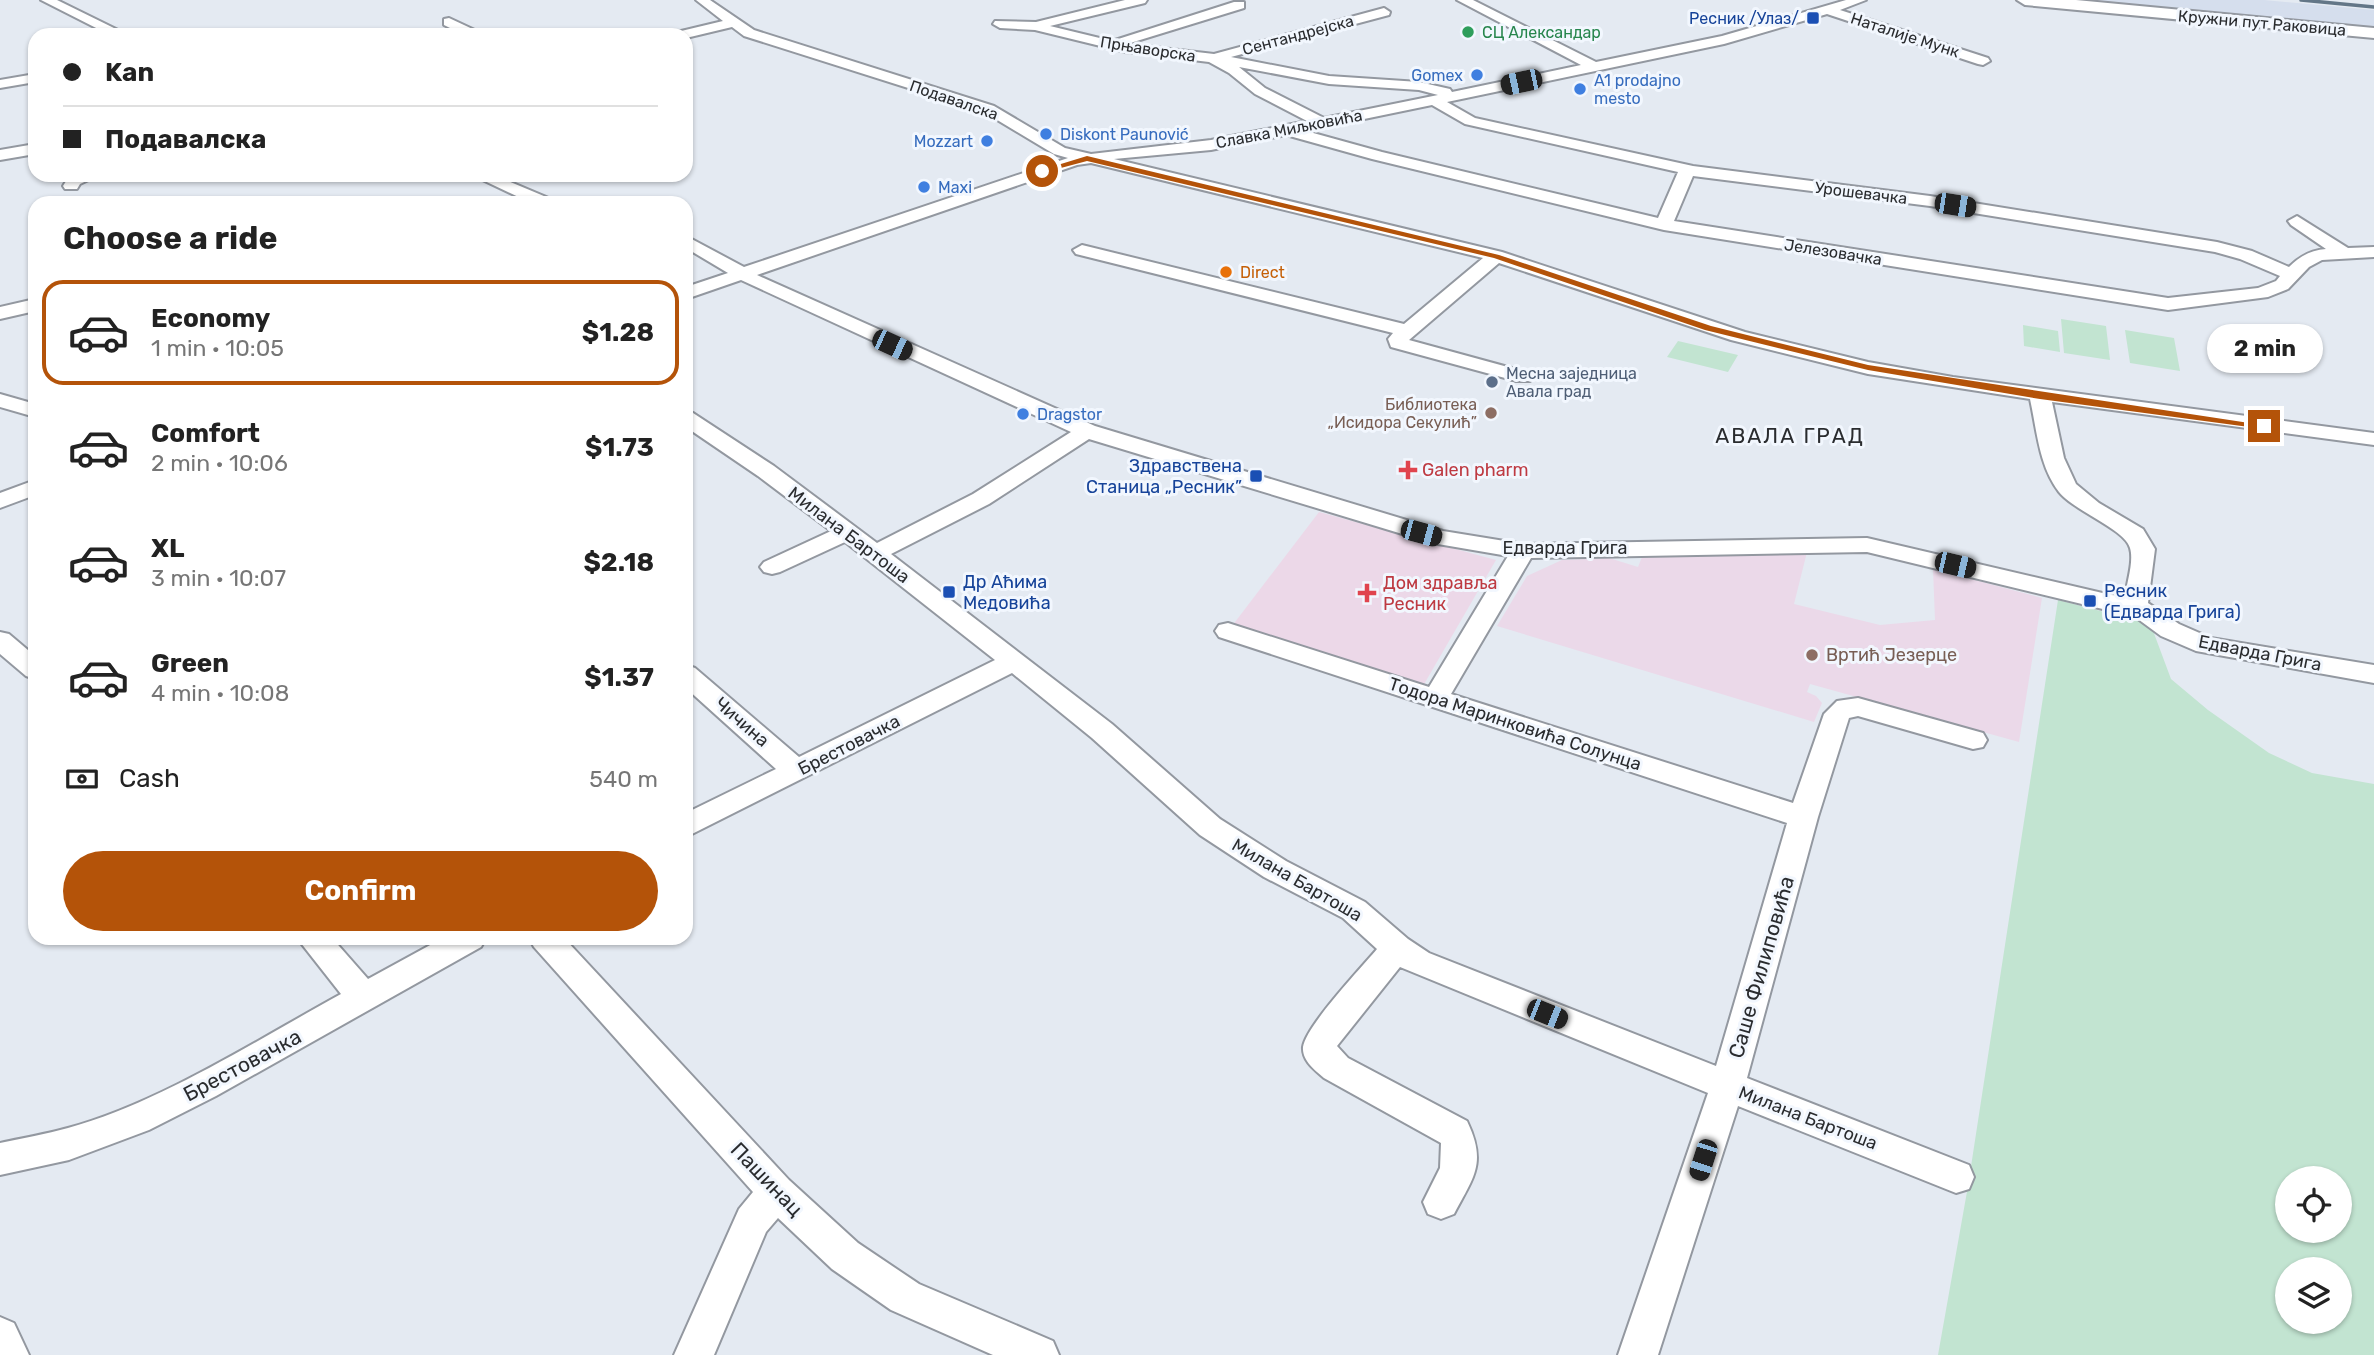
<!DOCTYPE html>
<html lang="en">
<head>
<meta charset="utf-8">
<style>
	body { margin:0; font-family:Rubik,sans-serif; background:#f2f2f2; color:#222; height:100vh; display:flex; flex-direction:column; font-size:26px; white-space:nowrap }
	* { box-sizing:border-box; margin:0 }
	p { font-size:23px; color:#767676 }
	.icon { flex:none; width:38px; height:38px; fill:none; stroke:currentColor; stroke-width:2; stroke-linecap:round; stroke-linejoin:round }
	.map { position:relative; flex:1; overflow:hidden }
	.panel { position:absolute; left:28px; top:196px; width:665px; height:749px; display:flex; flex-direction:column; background:#fff; border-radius:21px; box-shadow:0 2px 5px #0004 }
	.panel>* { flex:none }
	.top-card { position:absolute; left:28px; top:28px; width:665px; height:154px; border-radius:21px; box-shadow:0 2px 5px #0004; display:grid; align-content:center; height:154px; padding:0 35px; background:#fff }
	.fabs { position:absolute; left:2275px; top:1166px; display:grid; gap:14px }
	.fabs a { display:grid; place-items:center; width:77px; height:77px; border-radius:50%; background:#fff; box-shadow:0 2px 5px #0004; font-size:35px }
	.end { position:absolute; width:32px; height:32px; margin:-16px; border:9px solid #b45309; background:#fff; box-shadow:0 0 0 4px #fff }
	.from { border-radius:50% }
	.bubble { position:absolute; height:49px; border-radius:24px; background:#fff; box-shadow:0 2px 5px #0004; font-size:23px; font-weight:700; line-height:49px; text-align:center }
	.car { position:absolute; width:21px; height:42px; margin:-21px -10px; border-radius:9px; box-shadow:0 0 5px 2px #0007; background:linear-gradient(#222 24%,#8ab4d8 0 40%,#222 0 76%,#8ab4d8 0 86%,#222 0) }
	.top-card b { display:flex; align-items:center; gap:24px; height:66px; font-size:26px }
	.top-card b+b { border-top:2px solid #e0e0e0 }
	.top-card i { width:18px; height:18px; background:#222 }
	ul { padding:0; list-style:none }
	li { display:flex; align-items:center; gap:21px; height:105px; margin:0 14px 10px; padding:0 21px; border:4px solid transparent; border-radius:21px }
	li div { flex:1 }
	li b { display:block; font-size:26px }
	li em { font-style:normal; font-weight:700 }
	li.on { border-color:#b45309 }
	li>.icon { width:63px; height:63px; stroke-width:1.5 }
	h2 { padding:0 35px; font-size:32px; line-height:84px }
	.pay { display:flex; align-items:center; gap:18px; height:77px; padding:0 35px; font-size:26px }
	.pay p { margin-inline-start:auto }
	.action { display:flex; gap:14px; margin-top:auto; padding:14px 35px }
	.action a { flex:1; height:80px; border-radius:42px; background:#b45309; color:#fff; font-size:28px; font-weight:700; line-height:80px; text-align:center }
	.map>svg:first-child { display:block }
	.built { fill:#d5deed }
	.education { fill:#ebd9e9 }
	.medical { fill:#ecd8e8 }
	.green { fill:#c2e4d1; fill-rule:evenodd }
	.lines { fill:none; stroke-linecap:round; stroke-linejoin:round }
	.stream { stroke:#637687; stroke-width:3.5 }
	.minor-casing { stroke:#9398a0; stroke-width:4 }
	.major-casing { stroke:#9398a0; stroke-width:4 }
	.minor { fill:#fff; fill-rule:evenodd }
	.major { fill:#fff; fill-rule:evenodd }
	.route { fill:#b45309 }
	.transit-dot { fill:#1a4fb4; stroke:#f2f7fe; stroke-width:2.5 }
	.leisure-dot { fill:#2e9e5b; stroke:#f2f7fe; stroke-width:2.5 }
	.shop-dot { fill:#3f7fe0; stroke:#f2f7fe; stroke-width:2.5 }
	.food-dot { fill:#e8710a; stroke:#f2f7fe; stroke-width:2.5 }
	.service-dot { fill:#5c6f8a; stroke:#f2f7fe; stroke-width:2.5 }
	.education-dot { fill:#8d6e63; stroke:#f2f7fe; stroke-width:2.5 }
	.health-dot { fill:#e0444e; stroke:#f2f7fe; stroke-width:2.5 }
	.labels { text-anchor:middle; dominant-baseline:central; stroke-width:6; stroke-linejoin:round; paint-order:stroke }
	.far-transit-label { font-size:16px; fill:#164399; stroke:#f2f7fe; text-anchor:end }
	.far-street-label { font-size:16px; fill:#2a2c2f; stroke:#f2f7fe }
	.far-leisure-label { font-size:16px; fill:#27864d; stroke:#f2f7fe; text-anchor:start }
	.far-shop-label { font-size:16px; fill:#366cbe; stroke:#f2f7fe; text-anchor:start }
	.far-food-label { font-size:16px; fill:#c56008; stroke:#f2f7fe; text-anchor:start }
	.far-service-label { font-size:16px; fill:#4e5e75; stroke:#f2f7fe; text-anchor:start }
	.far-education-label { font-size:16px; fill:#785e54; stroke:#f2f7fe; text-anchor:end }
	.transit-label { font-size:18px; fill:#164399; stroke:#f2f7fe; text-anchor:start }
	.health-label { font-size:18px; fill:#be3a42; stroke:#f2f7fe; text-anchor:start }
	.street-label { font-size:18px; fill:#2a2c2f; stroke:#f2f7fe }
	.education-label { font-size:18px; fill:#785e54; stroke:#f2f7fe; text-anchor:start }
	.quarter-label { font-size:21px; letter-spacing:2px; fill:#2a2c2f; stroke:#f2f7fe }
	.near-street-label { font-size:21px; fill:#2a2c2f; stroke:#f2f7fe }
</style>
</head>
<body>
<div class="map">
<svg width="2374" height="1355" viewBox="0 0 2374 1355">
	<rect width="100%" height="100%" fill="#e4eaf2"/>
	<path class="built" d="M 2088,0 L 2264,0 L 2374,10 L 2374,28 L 2088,3 Z"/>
	<path class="education" d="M 1807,552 L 1794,604 L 1880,625 L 1935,620 L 1933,569 L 2042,598 L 2019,742 L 1810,684 L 1807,692 L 1816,696 L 1822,703 L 1814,722 L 1497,626 L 1527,576 L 1562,560 L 1609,558 L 1638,567 L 1642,557 Z"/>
	<path class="medical" d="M 1319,512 L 1496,560 L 1423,686 L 1232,626 Z"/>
	<path class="green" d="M 2061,319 L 2106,326 L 2110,360 L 2064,353 Z
		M 2023,325 L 2058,331 L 2060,352 L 2024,346 Z
		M 2125,330 L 2174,338 L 2180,371 L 2130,363 Z
		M 1678,341 L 1738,355 L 1728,372 L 1667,357 Z
		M 2058,600 L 2139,621 L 2152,628 L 2171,679 L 2208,710 L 2269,753 L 2312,773 L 2374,784 L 2374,1355 L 1938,1355 L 1968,1186 ZM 2287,1178 L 2340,1178 L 2340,1230 L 2287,1230 ZM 2287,1269 L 2340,1269 L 2340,1321 L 2287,1321 Z"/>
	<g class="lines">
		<path class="stream" d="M 2301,0 L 2374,7"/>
		<defs>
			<path id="minor" d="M 41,0 L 57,0 L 118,30 L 116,33 L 106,33 Z
				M 696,0 L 710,0 L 754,30 L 994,106 L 1065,148 L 1091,154 L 1211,140 L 1307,121 L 1255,94 L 1229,73 L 1209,62 L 1125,52 L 1035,30 L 1000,28 L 993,24 L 995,21 L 1036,22 L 1125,0 L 1147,0 L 1145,3 L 1050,26 L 1112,41 L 1234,2 L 1244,2 L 1244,8 L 1127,44 L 1214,54 L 1384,8 L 1390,12 L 1389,15 L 1231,57 L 1329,76 L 1419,82 L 1450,89 L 1452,92 L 1581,65 L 1457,0 L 1473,0 L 1596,62 L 1722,36 L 1846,0 L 1866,0 L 1840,10 L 1988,58 L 1990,61 L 1983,65 L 1978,64 L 1827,14 L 1724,44 L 1447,102 L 1475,118 L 1693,166 L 1930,196 L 2217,242 L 2252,251 L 2289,267 C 2300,256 2311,250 2326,249 L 2291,225 L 2288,221 L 2297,216 L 2348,248 L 2374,247 L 2374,257 L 2322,260 L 2309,267 L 2288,289 L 2268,297 L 2168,310 L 1664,230 L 1372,159 L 1286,135 L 1211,150 L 1114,159 L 1502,252 L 1745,332 L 1868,362 L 1953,377 L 2374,433 L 2374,445 L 2052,402 L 2064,458 L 2076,484 L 2099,503 L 2143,529 L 2155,549 L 2148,603 L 2179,624 L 2211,638 L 2374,665 L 2374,683 L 2196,651 L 2161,636 L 2127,611 L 2111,611 L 1867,552 L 1531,558 L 1451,694 L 1793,803 L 1824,714 L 1837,701 L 1858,698 L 1983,733 L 1987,740 L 1983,747 L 1973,749 L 1858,716 L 1849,718 L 1818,817 L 1747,1078 L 1969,1165 L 1974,1177 L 1969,1189 L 1956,1193 L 1738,1106 L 1658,1355 L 1618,1355 L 1708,1093 L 1400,967 L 1337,1046 L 1348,1058 L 1467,1121 C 1487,1163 1474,1176 1454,1214 L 1441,1219 L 1428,1214 L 1423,1202 L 1440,1168 L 1441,1143 L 1324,1078 C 1315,1070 1302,1061 1303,1047 C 1306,1026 1361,968 1377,949 L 1343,918 L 1264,877 L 1200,835 L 1092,738 L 1012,673 L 686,837 L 686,813 L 776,769 L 686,688 L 686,665 L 695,668 L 799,757 L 995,660 L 845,542 L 780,572 L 772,574 L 764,572 L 760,567 L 764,562 L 831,531 L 758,476 L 686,427 L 686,411 L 693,413 L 774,466 L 877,543 L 973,494 L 1071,432 L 741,280 L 686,299 L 686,287 L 728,273 L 686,248 L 686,236 L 744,267 L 1068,158 L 1054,154 L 984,112 L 744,36 L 732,27 L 686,38 L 686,35 L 675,35 L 677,32 L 723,21 ZM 1239,67 L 1329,84 L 1419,90 L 1438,95 L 1324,118 L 1265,88 ZM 1432,105 L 1465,124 L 1678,172 L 1658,218 L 1382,152 L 1306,131 ZM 1091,163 L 1483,258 L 1404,324 L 1082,245 L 1073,250 L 1076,254 L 1393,333 L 1388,339 L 1391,347 L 1516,381 L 1530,381 L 1533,377 L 1530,373 L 1409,340 L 1499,263 L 1731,340 L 1868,374 L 2030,399 C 2037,431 2039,466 2059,492 C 2074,511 2125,529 2130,548 C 2134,561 2127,582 2125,596 L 2111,595 L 1867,538 L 1523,544 L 1443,531 L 1095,426 L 757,275 L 1077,165 ZM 1693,176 L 1930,206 L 2215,252 L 2240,259 L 2280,276 L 2276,281 L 2258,288 L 2168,298 L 1674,221 ZM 1089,439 L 1432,543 L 1508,556 L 1429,687 L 1228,623 L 1219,625 L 1215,631 L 1219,637 L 1787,823 L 1716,1066 L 1429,953 L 1408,939 L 1365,902 L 1286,861 L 1220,819 L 1112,724 L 891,554 L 989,504 Z
				M 449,18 L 479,32 L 481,35 L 464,35 L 444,25 L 444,19 Z
				M 35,74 L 35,82 L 0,88 L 0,80 Z
				M 35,144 L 35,154 L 0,160 L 0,150 Z
				M 76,175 L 99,175 L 80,184 L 77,189 L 65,189 L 63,186 L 68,178 Z
				M 472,175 L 494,175 L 551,199 L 553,203 L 531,203 Z
				M 35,299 L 35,311 L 0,319 L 0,307 Z
				M 0,394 L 35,404 L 35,417 L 0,407 Z
				M 35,480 L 35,495 L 0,508 L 0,493 Z
				M 0,632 L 9,634 L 35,656 L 35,679 L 26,676 L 0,654 Z
				M 297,938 L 332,938 L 368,979 L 443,938 L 486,938 L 481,947 L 216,1096 L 149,1130 L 69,1160 L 0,1175 L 0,1143 C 23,1138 46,1134 68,1128 C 160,1103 257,1040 341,994 Z
				M 529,938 L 564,938 L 789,1180 L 858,1243 L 919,1284 L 1053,1341 L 1059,1355 L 993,1355 L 891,1310 L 832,1269 L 778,1218 L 766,1232 L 714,1355 L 674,1355 L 739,1209 L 753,1192 L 534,947 Z
				M 0,1317 L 14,1323 L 29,1355 L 0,1355 Z"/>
			<path id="major" d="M 2017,0 L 2076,0 L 2374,28 L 2374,38 L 2025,5 Z"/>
		</defs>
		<use href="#minor" class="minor-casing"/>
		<use href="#major" class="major-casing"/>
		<use href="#minor" class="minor"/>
		<use href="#major" class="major"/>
	</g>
	<path class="route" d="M 1087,156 L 1499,255 L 1711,326 L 1868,365 L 2269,426 L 2264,429 L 2040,399 L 1868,370 L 1705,330 L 1494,258 L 1087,161 L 1042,173 L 1038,171 Z"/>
	<g class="transit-dot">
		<rect x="1806" y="11" width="14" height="14" rx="3.5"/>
		<rect x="1249" y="469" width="14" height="14" rx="3.5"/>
		<rect x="942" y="585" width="14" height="14" rx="3.5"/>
		<rect x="2083" y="594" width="14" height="14" rx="3.5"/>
	</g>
	<circle class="leisure-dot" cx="1468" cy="32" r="7"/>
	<g class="shop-dot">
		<circle cx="1477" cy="75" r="7"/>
		<circle cx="1580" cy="89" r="7"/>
		<circle cx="1046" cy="134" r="7"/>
		<circle cx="987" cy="141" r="7"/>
		<circle cx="924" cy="187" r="7"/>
		<circle cx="1023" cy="414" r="7"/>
	</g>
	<circle class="food-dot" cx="1226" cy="272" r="7"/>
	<circle class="service-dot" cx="1492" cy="382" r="7"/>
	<g class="education-dot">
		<circle cx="1491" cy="413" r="7"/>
		<circle cx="1812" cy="655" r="7"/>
	</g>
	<g class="health-dot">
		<path d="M1404.5 459.5h7v7h7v7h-7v7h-7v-7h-7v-7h7z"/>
		<path d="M1363.5 582.5h7v7h7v7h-7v7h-7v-7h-7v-7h7z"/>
	</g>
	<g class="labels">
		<g class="far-transit-label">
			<text x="1799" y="18">Ресник /Улаз/</text>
		</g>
		<g class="far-street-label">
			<text transform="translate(2262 23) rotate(5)">Кружни пут Раковица</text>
			<text transform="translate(1298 35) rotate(-15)">Сентандрејска</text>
			<text transform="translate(1905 35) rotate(18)">Наталије Мунк</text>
			<text transform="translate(1148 49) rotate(9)">Прњаворска</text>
			<text transform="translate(954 100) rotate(19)">Подавалска</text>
			<text transform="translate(1289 129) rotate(-11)">Славка Миљковића</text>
			<text transform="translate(1861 193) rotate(7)">Урошевачка</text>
			<text transform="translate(1833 252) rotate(9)">Јелезовачка</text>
		</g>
		<g class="far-leisure-label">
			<text x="1482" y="32">СЦ Александар</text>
		</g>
		<g class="far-shop-label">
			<text x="1463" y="75" text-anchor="end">Gomex</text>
			<text x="1594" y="80">A1 prodajno<tspan x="1594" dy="18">mesto</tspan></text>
			<text x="1060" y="134">Diskont Paunović</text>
			<text x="973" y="141" text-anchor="end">Mozzart</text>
			<text x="938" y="187">Maxi</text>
			<text x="1037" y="414">Dragstor</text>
		</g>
		<g class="far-food-label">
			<text x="1240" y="272">Direct</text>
		</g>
		<g class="far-service-label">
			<text x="1506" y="373">Месна заједница<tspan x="1506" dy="18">Авала град</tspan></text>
		</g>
		<g class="far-education-label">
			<text x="1477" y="404">Библиотека<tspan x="1477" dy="18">„Исидора Секулић”</tspan></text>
		</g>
		<g class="transit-label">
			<text x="1242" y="466" text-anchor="end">Здравствена<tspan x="1242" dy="21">Станица „Ресник”</tspan></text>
			<text x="963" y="582">Др Аћима<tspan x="963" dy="21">Медовића</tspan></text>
			<text x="2104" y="591">Ресник<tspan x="2104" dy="21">(Едварда Грига)</tspan></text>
		</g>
		<g class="health-label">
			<text x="1422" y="470">Galen pharm</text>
			<text x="1383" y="583">Дом здравља<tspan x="1383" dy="21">Ресник</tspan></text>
		</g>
		<g class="street-label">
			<text transform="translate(849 535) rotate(37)">Милана Бартоша</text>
			<text x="1565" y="548">Едварда Грига</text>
			<text transform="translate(2260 653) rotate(11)">Едварда Грига</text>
			<text transform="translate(742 722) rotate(41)">Чичина</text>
			<text transform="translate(1515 724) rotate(18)">Тодора Маринковића Солунца</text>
			<text transform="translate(849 745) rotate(-27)">Брестовачка</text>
			<text transform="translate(1297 880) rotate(30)">Милана Бартоша</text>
			<text transform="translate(1808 1118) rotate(21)">Милана Бартоша</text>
		</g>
		<g class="education-label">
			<text x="1826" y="655">Вртић Језерце</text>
		</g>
		<g class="quarter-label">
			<text x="1790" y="435">АВАЛА ГРАД</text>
		</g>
		<g class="near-street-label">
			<text transform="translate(1761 967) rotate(-74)">Саше Филиповића</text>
			<text transform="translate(242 1065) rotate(-28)">Брестовачка</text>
			<text transform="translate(767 1179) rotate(46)">Пашинац</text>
		</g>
	</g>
</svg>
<div class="fabs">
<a><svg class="icon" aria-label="locate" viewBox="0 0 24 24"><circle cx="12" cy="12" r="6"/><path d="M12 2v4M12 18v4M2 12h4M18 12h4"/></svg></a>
<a><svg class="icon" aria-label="layers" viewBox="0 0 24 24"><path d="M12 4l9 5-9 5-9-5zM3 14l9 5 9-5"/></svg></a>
</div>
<i class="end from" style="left:1042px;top:171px"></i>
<i class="end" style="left:2264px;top:426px"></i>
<div class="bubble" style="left:2207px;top:324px;width:116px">2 min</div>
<i class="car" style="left:1521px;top:82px;rotate:258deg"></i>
<i class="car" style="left:1955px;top:205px;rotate:99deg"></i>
<i class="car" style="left:892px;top:345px;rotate:115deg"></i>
<i class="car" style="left:1421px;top:533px;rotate:105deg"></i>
<i class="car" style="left:1955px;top:565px;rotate:103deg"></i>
<i class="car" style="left:1547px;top:1014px;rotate:112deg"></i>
<i class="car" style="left:1703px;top:1160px;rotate:198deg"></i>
<div class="top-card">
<b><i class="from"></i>Kan</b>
<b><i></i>Подавалска</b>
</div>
<section class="panel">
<h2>Choose a ride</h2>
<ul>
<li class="on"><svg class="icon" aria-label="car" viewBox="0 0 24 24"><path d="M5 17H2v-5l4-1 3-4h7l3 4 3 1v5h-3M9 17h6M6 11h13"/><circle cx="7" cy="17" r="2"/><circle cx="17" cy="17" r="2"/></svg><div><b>Economy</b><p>1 min · 10:05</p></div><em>$1.28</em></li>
<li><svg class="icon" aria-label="car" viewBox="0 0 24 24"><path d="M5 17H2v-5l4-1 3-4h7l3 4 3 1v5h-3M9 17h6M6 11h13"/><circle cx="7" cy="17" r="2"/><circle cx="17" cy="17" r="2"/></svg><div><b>Comfort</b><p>2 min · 10:06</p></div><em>$1.73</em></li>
<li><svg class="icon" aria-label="car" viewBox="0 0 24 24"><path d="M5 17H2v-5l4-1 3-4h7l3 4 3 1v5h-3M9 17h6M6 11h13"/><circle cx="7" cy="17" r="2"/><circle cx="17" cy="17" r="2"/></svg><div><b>XL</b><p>3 min · 10:07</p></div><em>$2.18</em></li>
<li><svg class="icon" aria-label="car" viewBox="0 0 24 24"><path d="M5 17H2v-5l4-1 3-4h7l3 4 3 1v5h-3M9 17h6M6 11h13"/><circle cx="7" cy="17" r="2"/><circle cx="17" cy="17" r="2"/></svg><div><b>Green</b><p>4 min · 10:08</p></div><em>$1.37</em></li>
</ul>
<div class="pay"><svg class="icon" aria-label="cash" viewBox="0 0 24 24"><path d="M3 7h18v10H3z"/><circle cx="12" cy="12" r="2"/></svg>Cash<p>540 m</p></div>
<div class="action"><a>Confirm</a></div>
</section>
</div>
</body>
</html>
